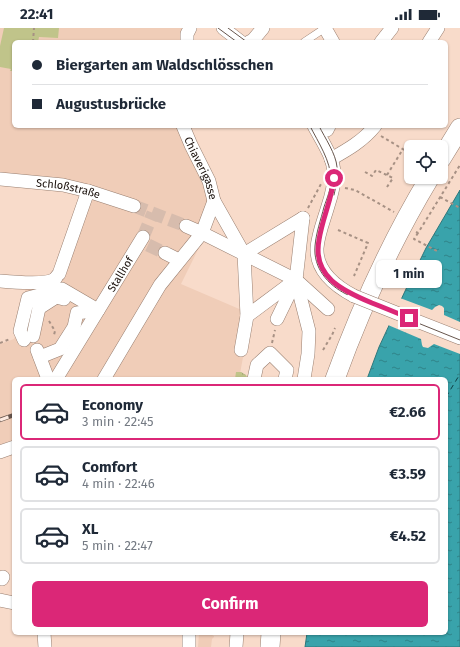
<!DOCTYPE html>
<html lang="en">
<head>
<meta charset="utf-8">
<style>
	body { margin:0; font-family:"Fira Sans",sans-serif; background:#f2f2f3; color:#1f2937; height:100vh; display:flex; flex-direction:column; font-size:15px; white-space:nowrap }
	* { box-sizing:border-box; margin:0 }
	p { font-size:13px; color:#747a83 }
	.icon { flex:none; width:22px; height:22px; fill:none; stroke:currentColor; stroke-width:2; stroke-linecap:round; stroke-linejoin:round }
	.map { position:relative; flex:1; overflow:hidden }
	.side { position:absolute; left:12px; top:349px; width:436px; height:258px; display:flex; flex-direction:column; background:#fff; border-radius:6px; box-shadow:0 1px 3px #0004 }
	.side>* { flex:none }
	.hud { position:absolute; left:12px; top:12px; width:436px; height:88px; border-radius:6px; box-shadow:0 1px 3px #0004; display:grid; align-content:center; height:88px; padding:0 20px; background:#fff }
	.fabs { position:absolute; left:404px; top:112px; display:grid; gap:8px }
	.fabs a { display:grid; place-items:center; width:44px; height:44px; border-radius:6px; background:#fff; box-shadow:0 1px 3px #0004; font-size:20px }
	.end { position:absolute; width:18px; height:18px; margin:-9px; border:5px solid #db2777; background:#fff; box-shadow:0 0 0 2px #fff }
	.from { border-radius:50% }
	.bubble { position:absolute; height:28px; border-radius:6px; background:#fff; box-shadow:0 1px 3px #0004; font-size:13px; font-weight:700; line-height:28px; text-align:center }
	.hud b { display:flex; align-items:center; gap:14px; height:38px; font-size:15px }
	.hud b+b { border-top:1px solid #e0e1e3 }
	.hud i { width:10px; height:10px; background:#1f2937 }
	ul { padding:7px 0 0; list-style:none }
	li { display:flex; align-items:center; gap:12px; height:56px; margin:0 8px 6px; padding:0 12px; border:2px solid #e0e1e3; border-radius:6px }
	li div { flex:1 }
	li b { display:block; font-size:15px }
	li em { font-style:normal; font-weight:700 }
	li.current { border-color:#db2777 }
	li>.icon { width:36px; height:36px; stroke-width:1.5 }
	.button { display:flex; gap:8px; margin-top:auto; padding:8px 20px }
	.button a { flex:1; height:46px; border-radius:6px; background:#db2777; color:#fff; font-size:16px; font-weight:700; line-height:46px; text-align:center }
	.status { display:flex; justify-content:space-between; align-items:center; height:28px; padding:0 20px; background:#fff; direction:ltr }
	.status svg { height:11px; fill:currentColor }
	.map>svg:first-child { display:block }
	.built { fill:#f0cdb8 }
	.grass { fill:url(#grass-tufts) }
	.garden { fill:#c0c48a }
	.water { fill:url(#water-ripples); stroke:#2f777b }
	.pier { fill:#f8dbca }
	.lines { fill:none; stroke-linecap:round; stroke-linejoin:round }
	.ferry { stroke:#0f3f43; stroke-width:1; stroke-dasharray:5 4; stroke-linecap:butt }
	.street-tunnel { stroke:#d7bcad; stroke-width:13; stroke-dasharray:13 6; stroke-linecap:butt }
	.lane-casing { stroke:#997f70; stroke-width:8 }
	.street-casing { stroke:#997f70; stroke-width:14 }
	.secondary-casing { stroke:#997f70; stroke-width:20 }
	.path { stroke:#a79184; stroke-width:2; stroke-dasharray:3 3; stroke-linecap:butt }
	.lane { stroke:#fff; stroke-width:7 }
	.street { stroke:#fff; stroke-width:13 }
	.secondary { stroke:#fff; stroke-width:19 }
	.tram { stroke:#67564d; stroke-width:1 }
	.rail-casing { stroke:#67564d; stroke-width:4.5 }
	.rail { stroke:#fdebe1; stroke-width:3; stroke-dasharray:9; stroke-linecap:butt }
	.street-bridge-casing { stroke:#997f70; stroke-width:14; stroke-linecap:butt }
	.street-bridge { stroke:#fff; stroke-width:13 }
	.route { stroke:#db2777; stroke-width:5 }
	.labels { text-anchor:middle; dominant-baseline:central; stroke-width:3; stroke-linejoin:round; paint-order:stroke }
	.street-label { font-size:11px; fill:#190f0a; stroke:#fdebe1 }
</style>
</head>
<body>
<div class="status"><b>22:41</b><svg viewBox="0 0 49 12"><path d="M0 12V9h3v3zM5 12V6h3v6zM10 12V3h3v9zM15 12V0h3v12zM26 1h20v11H26zM47 4h2v5h-2z"/></svg></div>
<div class="map">
<svg width="460" height="619" viewBox="0 0 460 619">
	<defs>
		<pattern id="grass-tufts" width="24" height="20" patternUnits="userSpaceOnUse"><rect width="24" height="20" fill="#c0c48a"/><path d="M3 7l-1-3M5 7V3M7 7l1-3M15 17l-1-3M17 17v-4M19 17l1-3" fill="none" stroke="#a4a776"/></pattern>
		<pattern id="water-ripples" width="26" height="14" patternUnits="userSpaceOnUse"><rect width="26" height="14" fill="#39a3ab"/><path d="M2 4q2-2 4 0t4 0M15 11q2-2 4 0t4 0" fill="none" stroke="#2f8389"/></pattern>
	</defs>
	<rect width="100%" height="100%" fill="#f8dbca"/>
	<path class="built" d="M 0,0 L 195,0 L 193,14 L 14,14 L 14,98 L 187,98 L 220,177 L 181,256 L 251,286 L 239,351 L 14,351 L 14,411 L 0,417 L 0,316 L 14,311 L 17,304 L 26,259 L 52,249 L 84,169 L 68,164 L 0,157 Z
		M 199,605 L 212,605 L 212,607 L 214,608 L 214,609 L 212,611 L 211,619 L 198,619 Z"/>
	<path class="grass" d="M 236,344 L 241,344 L 246,347 L 248,351 L 235,351 Z"/>
	<path class="garden" d="M 4,0 L 59,0 L 58,10 L 39,9 L 38,14 L 14,14 L 14,43 L 10,43 L 11,41 L 0,39 L 0,18 Z"/>
	<path class="water" d="M 460,162 L 460,619 L 305,619 L 307,605 L 446,605 L 446,351 L 367,351 L 379,319 L 406,261 L 426,220 Z"/>
	<path class="pier" d="M 400,270 L 432,282 L 435,279 L 439,277 L 442,278 L 444,280 L 444,287 L 460,294 L 460,326 L 434,316 L 428,320 L 423,319 L 422,317 L 421,311 L 388,297 Z"/>
	<g class="lines">
		<path class="ferry" d="M 446,369 L 460,346"/>
		<path class="street-tunnel" d="M 134,178 L 186,198
			M 143,209 L 153,185
			M 148,217 L 165,225"/>
		<defs>
			<path id="lane" d="M 304,14 L 325,0"/>
			<g id="street">
				<path d="M 223,0 L 241,14"/>
				<path d="M 325,0 L 333,14"/>
				<path d="M 187,14 L 187,6 L 190,0"/>
				<path d="M 249,14 L 253,12 L 263,0"/>
				<path d="M 381,14 L 392,0"/>
				<path d="M 429,14 L 438,0"/>
				<path id="s1" d="M 183,98 L 191,117 L 209,153 L 214,173 L 244,226 L 247,288"/>
				<path d="M 314,98 C 322,113 335,131 334,148 C 334,158 331,169 328,178 C 324,192 318,206 317,220 C 316,243 335,258 354,268"/>
				<path d="M 327,102 L 329,98"/>
				<path d="M 331,131 C 347,122 363,113 375,98"/>
				<path id="s2" d="M 0,151 L 63,157 L 88,163 L 134,178"/>
				<path d="M 186,198 L 202,205 L 296,252 L 328,281"/>
				<path d="M 165,225 L 179,232"/>
				<path d="M 244,226 L 303,190"/>
				<path d="M 296,252 L 309,303 L 308,326 L 304,351"/>
				<path d="M 0,253 C 11,254 46,257 55,251 C 56,250 57,247 59,246 L 88,163"/>
				<path d="M 39,280 L 56,269 L 64,271"/>
				<path d="M 409,290 L 460,310"/>
				<path d="M 277,291 L 296,252 L 303,190"/>
				<path d="M 33,308 L 39,280 L 37,272"/>
				<path d="M 24,312 L 20,303 L 28,270 L 62,261 L 98,282"/>
				<path d="M 37,322 L 48,351"/>
				<path d="M 241,322 L 247,288 L 294,253"/>
				<path d="M 40,329 L 60,321 L 74,299 L 77,285 L 98,282"/>
				<path id="s3" d="M 56,351 L 143,209"/>
				<path d="M 104,351 L 160,257 L 202,205 L 214,173"/>
				<path d="M 254,351 L 257,337 L 270,325 L 287,342 L 285,351"/>
				<path d="M 0,424 L 14,419"/>
				<path d="M 2,551 L 3,549"/>
				<path d="M 0,572 L 14,575"/>
				<path d="M 44,605 L 45,619"/>
				<path d="M 189,619 L 189,605"/>
				<path d="M 236,619 L 237,605"/>
			</g>
			<path id="secondary" d="M 441,131 L 460,100
				M 335,351 C 360,282 392,212 430,149
				M 270,619 L 271,605"/>
		</defs>
		<use href="#lane" class="lane-casing"/>
		<use href="#street" class="street-casing"/>
		<use href="#secondary" class="secondary-casing"/>
		<path class="path" d="M 33,14 L 34,0
			M 381,108 L 411,126
			M 365,144 L 372,148 L 376,142 L 393,150 L 387,159
			M 387,147 L 403,121
			M 345,160 L 355,162 L 394,184
			M 440,169 L 460,180
			M 308,180 L 321,156
			M 338,202 L 368,215 L 354,248
			M 416,204 L 418,205 L 460,137
			M 418,205 L 414,211 L 437,223
			M 49,293 L 55,303 L 54,307
			M 0,315 L 10,311
			M 272,315 L 275,302
			M 323,322 L 332,307 L 335,300"/>
		<use href="#lane" class="lane"/>
		<use href="#street" class="street"/>
		<use href="#secondary" class="secondary"/>
		<path class="tram" d="M 218,0 L 237,14
			M 228,0 L 247,14
			M 310,98 C 318,114 331,133 331,152 C 331,161 327,170 324,179 C 321,191 316,205 315,218 C 313,240 328,257 346,266 L 460,312
			M 319,98 C 325,110 336,126 337,139 C 338,149 336,158 334,167"/>
		<defs>
			<path id="rail" d="M 0,392 L 14,387"/>
		</defs>
		<use href="#rail" class="rail-casing"/>
		<use href="#rail" class="rail"/>
		<defs>
			<path id="street-bridge" d="M 354,268 L 409,290"/>
		</defs>
		<use href="#street-bridge" class="street-bridge-casing"/>
		<use href="#street-bridge" class="street-bridge"/>
	</g>
	<g class="lines">
		<path class="route" d="M 334,150 C 332,171 322,191 319,212 C 312,249 343,263 372,275 C 385,280 397,285 409,290"/>
	</g>
	<g class="labels">
		<g class="street-label">
			<text stroke="none"><textPath href="#s1" startOffset="46">Chiaverigasse</textPath></text>
			<text stroke="none"><textPath href="#s2" startOffset="69">Schloßstraße</textPath></text>
			<text stroke="none"><textPath href="#s3" startOffset="123">Stallhof</textPath></text>
		</g>
	</g>
</svg>
<div class="fabs">
<a><svg class="icon" aria-label="locate" viewBox="0 0 24 24"><circle cx="12" cy="12" r="6"/><path d="M12 2v4M12 18v4M2 12h4M18 12h4"/></svg></a>
</div>
<i class="end from" style="left:334px;top:150px"></i>
<i class="end" style="left:409px;top:290px"></i>
<div class="bubble" style="left:376px;top:232px;width:66px">1 min</div>
<div class="hud">
<b><i class="from"></i>Biergarten am Waldschlösschen</b>
<b><i></i>Augustusbrücke</b>
</div>
<section class="side">
<ul>
<li class="current"><svg class="icon" aria-label="car" viewBox="0 0 24 24"><path d="M5 17H2v-5l4-1 3-4h7l3 4 3 1v5h-3M9 17h6M6 11h13"/><circle cx="7" cy="17" r="2"/><circle cx="17" cy="17" r="2"/></svg><div><b>Economy</b><p>3 min · 22:45</p></div><em>€2.66</em></li>
<li><svg class="icon" aria-label="car" viewBox="0 0 24 24"><path d="M5 17H2v-5l4-1 3-4h7l3 4 3 1v5h-3M9 17h6M6 11h13"/><circle cx="7" cy="17" r="2"/><circle cx="17" cy="17" r="2"/></svg><div><b>Comfort</b><p>4 min · 22:46</p></div><em>€3.59</em></li>
<li><svg class="icon" aria-label="car" viewBox="0 0 24 24"><path d="M5 17H2v-5l4-1 3-4h7l3 4 3 1v5h-3M9 17h6M6 11h13"/><circle cx="7" cy="17" r="2"/><circle cx="17" cy="17" r="2"/></svg><div><b>XL</b><p>5 min · 22:47</p></div><em>€4.52</em></li>
</ul>
<div class="button"><a>Confirm</a></div>
</section>
</div>
</body>
</html>
